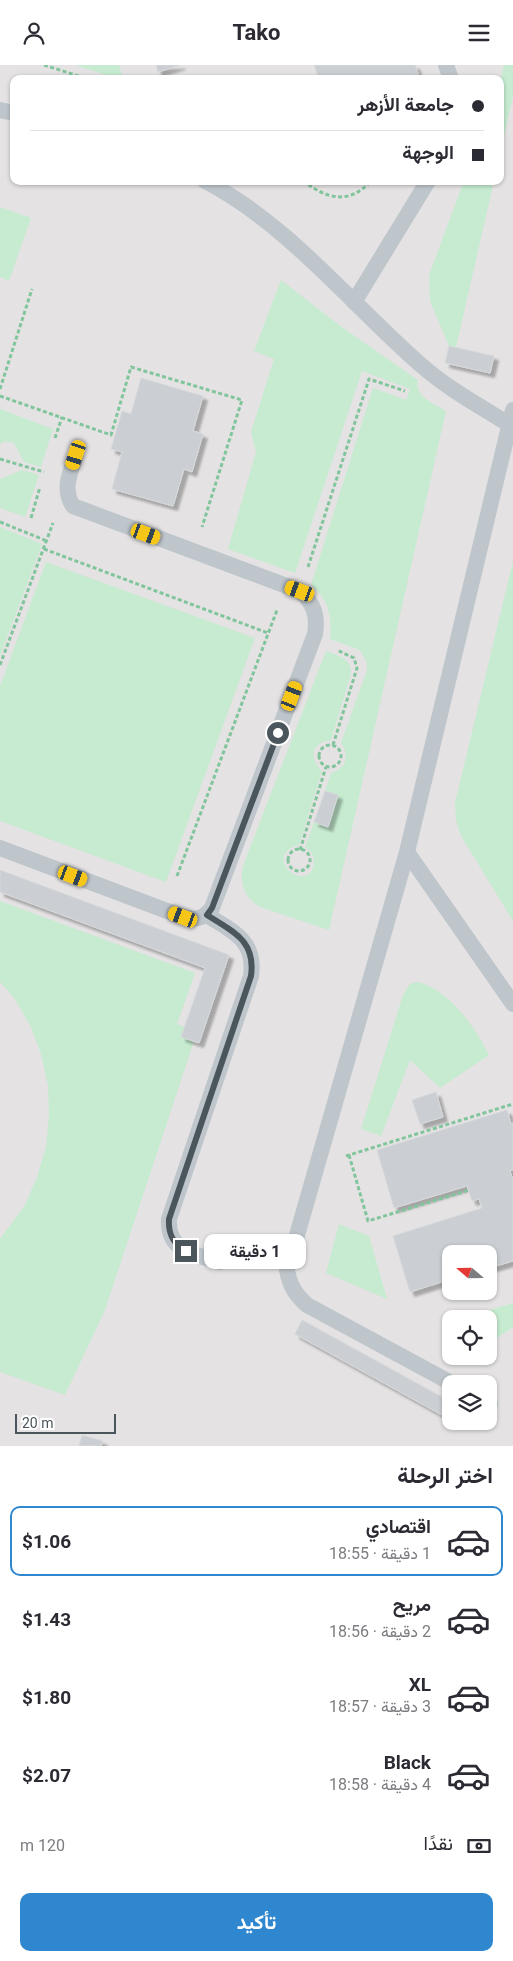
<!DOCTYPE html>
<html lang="ar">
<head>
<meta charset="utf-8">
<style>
	body { margin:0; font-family:Roboto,Vazirmatn,sans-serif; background:#f2f2f3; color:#2b2b33; direction:rtl; height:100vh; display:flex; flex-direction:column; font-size:19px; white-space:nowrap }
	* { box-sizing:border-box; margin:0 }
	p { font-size:16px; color:#7c7c81 }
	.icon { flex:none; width:28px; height:28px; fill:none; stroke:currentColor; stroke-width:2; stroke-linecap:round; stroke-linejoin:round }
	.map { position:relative; height:1381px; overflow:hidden; direction:ltr }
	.drawer { display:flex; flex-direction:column; background:#fff; flex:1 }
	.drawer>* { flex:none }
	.banner { position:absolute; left:10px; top:10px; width:494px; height:110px; border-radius:10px; box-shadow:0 1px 4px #0004; direction:rtl; display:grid; align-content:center; height:110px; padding:0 20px; background:#fff }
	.needle { width:32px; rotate:290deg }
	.controls { position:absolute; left:442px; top:1180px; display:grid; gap:10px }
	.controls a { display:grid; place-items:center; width:55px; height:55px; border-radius:10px; background:#fff; box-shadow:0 1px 4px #0004; font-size:25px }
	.scale { position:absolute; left:15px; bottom:12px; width:101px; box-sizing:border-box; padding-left:5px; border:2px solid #4b565c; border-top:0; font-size:14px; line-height:18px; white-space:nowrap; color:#4b565c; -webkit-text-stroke:4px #fff; paint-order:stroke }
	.end { position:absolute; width:22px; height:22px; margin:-11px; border:6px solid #4b565c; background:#fff; box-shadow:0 0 0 2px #fff }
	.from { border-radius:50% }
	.bubble { position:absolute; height:35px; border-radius:10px; background:#fff; box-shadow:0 1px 4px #0004; font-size:16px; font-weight:700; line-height:35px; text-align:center; direction:rtl }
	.car { position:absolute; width:15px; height:30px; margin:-15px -8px; border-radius:6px; box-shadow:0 0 4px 1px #0007; background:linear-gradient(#f5c518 24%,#345 0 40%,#f5c518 0 76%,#345 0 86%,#f5c518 0) }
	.banner b { display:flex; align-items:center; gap:18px; height:48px; font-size:19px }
	.banner b+b { border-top:1px solid #e1e1e2 }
	.banner i { width:12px; height:12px; background:#2b2b33 }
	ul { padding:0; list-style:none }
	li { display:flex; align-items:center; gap:15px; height:70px; margin:0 10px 8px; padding:0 10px; border:2px solid transparent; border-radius:10px }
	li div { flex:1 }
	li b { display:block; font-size:19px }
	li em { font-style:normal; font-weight:700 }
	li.selected { border-color:#2f87cf }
	li>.icon { width:45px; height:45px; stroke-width:1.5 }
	h2 { padding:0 20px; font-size:22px; line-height:60px }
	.pay { display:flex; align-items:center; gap:12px; height:55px; padding:0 20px; font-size:19px }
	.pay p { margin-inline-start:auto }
	.button { display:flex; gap:10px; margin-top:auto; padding:10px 20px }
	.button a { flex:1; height:58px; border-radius:10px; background:#2f87cf; color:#fff; font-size:20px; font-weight:700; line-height:58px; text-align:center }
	header { display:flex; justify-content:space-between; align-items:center; height:65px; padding:0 20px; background:#fff; font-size:22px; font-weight:700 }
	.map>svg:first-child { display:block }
	.education { fill:#e4e2e3; fill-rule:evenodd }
	.green { fill:#c6ebd0 }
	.building { fill:#cbcfd3; stroke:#d6d8db; filter:url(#shadow) }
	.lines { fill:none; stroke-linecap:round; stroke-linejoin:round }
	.path { stroke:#81c59c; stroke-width:3; stroke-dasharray:4 2.5; stroke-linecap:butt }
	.lane { stroke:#bec6cc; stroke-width:16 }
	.route { stroke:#4b565c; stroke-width:6 }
</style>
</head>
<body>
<header><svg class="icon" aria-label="menu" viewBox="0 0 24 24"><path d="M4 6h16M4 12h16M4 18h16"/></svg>Tako<svg class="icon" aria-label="person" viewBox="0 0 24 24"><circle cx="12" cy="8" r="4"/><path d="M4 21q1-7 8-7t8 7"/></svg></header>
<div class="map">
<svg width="513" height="1381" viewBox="0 0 513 1381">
	<defs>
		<filter id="shadow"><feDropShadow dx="4.5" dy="4.5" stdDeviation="1" flood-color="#0004"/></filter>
	</defs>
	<rect width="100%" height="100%" fill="#f3f1f1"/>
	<path class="education" d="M 0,0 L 513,0 L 513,1381 L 0,1381 ZM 14,14 L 500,14 L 500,116 L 14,116 ZM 451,1189 L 489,1189 L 489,1226 L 451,1226 ZM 451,1254 L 489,1254 L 489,1291 L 451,1291 ZM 451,1319 L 489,1319 L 489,1356 L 451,1356 Z"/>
	<path class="green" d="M 75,0 L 119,0 L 123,14 L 119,14 Z
		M 504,0 L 513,0 L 513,31 L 500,89 L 500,17 Z
		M 464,116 L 494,116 L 456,282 L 449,281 L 430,236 L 429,210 Z
		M 0,142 L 31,153 L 9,216 L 0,212 Z
		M 281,215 L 343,263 L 418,315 C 413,331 435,339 446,346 L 329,865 L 260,842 C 241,830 238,813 246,793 L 326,586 C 339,591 352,593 351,609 L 331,675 C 312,677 308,693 322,706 L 299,780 C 259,791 308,831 314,799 C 315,791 311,786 305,782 L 314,757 L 328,762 L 338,731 L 325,726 L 331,708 C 346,703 350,691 341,678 L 367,605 L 367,598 L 360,585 L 330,574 C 332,551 329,535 311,520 L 373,323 L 406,335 L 410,324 L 362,306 L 295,508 L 228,484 L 256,387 L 251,367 L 274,294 L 254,286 Z
		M 0,344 L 53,364 L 41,402 L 24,397 L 14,378 L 5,376 L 0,379 Z
		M 22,405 L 39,410 L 25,452 L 0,443 L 0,414 Z
		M 0,462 L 42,479 L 0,591 Z
		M 513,496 L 513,856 L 461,771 L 456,755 L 455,738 Z
		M 46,497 L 255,573 L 166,817 L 0,756 L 0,621 Z
		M 0,836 L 195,908 L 177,959 L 185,962 L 181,972 L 194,976 L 105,1245 L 65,1330 L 0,1307 L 0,1174 L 25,1140 L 37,1112 L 46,1082 L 49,1051 L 48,1020 L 41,989 L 30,960 L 14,933 L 0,917 Z
		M 417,917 C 448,923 476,963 489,990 L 440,1023 L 410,995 L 381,1071 L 361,1064 L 403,930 L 410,919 Z
		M 339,1159 L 369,1171 L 387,1234 L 326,1208 Z
		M 513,1238 L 513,1262 L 497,1273 L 489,1269 L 489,1254 L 482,1254 L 480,1248 Z"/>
	<path class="building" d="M 156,0 L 181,0 L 158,7 Z
		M 314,0 L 415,0 L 420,14 L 428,11 L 429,14 L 319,14 Z
		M 449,281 L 494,291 L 490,308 L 445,298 Z
		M 141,313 L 203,331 L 193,366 L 203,369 L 192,407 L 184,404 L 173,441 L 112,424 L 122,387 L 111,384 L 122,346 L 131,349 Z
		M 325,726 L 338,730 L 328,762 L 314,757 Z
		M 0,805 L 229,890 L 199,978 L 181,972 L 205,903 L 0,827 Z
		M 436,1027 L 443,1052 L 420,1059 L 412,1035 Z
		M 507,1045 L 511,1059 L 513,1058 L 513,1105 L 510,1106 L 513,1115 L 513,1196 L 489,1203 L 489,1189 L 451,1189 L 451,1214 L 410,1227 L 393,1171 L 482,1143 L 479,1134 L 472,1136 L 467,1121 L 394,1143 L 377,1085 Z
		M 302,1255 L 451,1337 L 451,1355 L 295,1269 Z
		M 82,1370 L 103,1376 L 101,1381 L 79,1381 Z"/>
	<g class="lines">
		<path class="path" d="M 44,0 L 88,14
			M 303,116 C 326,133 348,141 371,116
			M 0,324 L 32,224
			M 0,331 L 111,370 L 131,302 L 242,335 L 202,462
			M 55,373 L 62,352
			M 0,394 L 44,407
			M 31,453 L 40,422
			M 0,457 L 47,476
			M 44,484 L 268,568
			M 308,502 L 369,314 L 405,326
			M 0,600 L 53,458
			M319 691a11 11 0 1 1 22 0a11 11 0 1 1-22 0Z
			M 333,680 L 357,603 L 354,593 L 337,585
			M288 795a11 11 0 1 1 22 0a11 11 0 1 1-22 0Z
			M 300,785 L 326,702
			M 177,811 L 277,545
			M 349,1090 L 368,1156 L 469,1125
			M 346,1091 L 513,1039"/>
		<path class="lane" d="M 446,0 L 451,14
			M 0,45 L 14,48
			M 205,116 C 287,158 352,240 421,300 C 448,324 480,341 510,360
			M 354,237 L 428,116
			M 0,783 L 183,852 C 196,856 204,853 212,843 L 315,569 C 318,550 314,539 300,526 L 73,441 C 62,424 70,408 76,390
			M 407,787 L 513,939
			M 207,850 C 233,867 256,875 251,911 L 169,1154 C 167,1187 195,1189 220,1197
			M 453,1319 L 307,1240 C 295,1229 290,1221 287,1205 L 407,787 L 513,345
			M 489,1338 L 490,1339"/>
	</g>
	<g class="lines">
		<path class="route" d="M 186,1186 C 173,1179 168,1169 169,1154 L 251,911 C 256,875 233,867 207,850 L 212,843 L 278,668"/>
	</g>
</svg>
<div class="controls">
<a><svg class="needle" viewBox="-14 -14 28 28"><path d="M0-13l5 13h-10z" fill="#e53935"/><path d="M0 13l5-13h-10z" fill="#7c7c81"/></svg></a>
<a><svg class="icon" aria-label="locate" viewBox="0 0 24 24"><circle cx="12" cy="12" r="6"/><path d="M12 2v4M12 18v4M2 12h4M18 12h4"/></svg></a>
<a><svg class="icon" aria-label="layers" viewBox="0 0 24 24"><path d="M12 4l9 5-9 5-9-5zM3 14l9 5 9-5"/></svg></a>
</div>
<div class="scale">20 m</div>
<i class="end from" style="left:278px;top:668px"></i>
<i class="end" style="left:186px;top:1186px"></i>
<div class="bubble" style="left:204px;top:1169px;width:102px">1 دقيقة</div>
<i class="car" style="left:76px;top:390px;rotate:198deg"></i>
<i class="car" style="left:146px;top:469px;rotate:110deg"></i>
<i class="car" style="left:300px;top:526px;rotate:290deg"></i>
<i class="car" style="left:292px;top:631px;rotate:21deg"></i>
<i class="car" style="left:73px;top:811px;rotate:111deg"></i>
<i class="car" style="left:183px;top:852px;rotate:291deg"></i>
<div class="banner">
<b><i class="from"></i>جامعة الأزهر</b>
<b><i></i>الوجهة</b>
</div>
</div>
<section class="drawer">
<h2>اختر الرحلة</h2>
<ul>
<li class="selected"><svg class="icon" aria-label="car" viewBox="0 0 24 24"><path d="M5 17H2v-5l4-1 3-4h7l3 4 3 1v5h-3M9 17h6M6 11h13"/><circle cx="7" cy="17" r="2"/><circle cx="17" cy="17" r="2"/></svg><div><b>اقتصادي</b><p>1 دقيقة · 18:55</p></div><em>$1.06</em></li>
<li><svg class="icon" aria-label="car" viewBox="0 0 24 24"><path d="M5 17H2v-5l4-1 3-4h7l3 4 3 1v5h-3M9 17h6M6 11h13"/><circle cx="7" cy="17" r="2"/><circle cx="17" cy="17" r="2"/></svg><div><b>مريح</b><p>2 دقيقة · 18:56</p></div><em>$1.43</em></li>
<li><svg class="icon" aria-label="car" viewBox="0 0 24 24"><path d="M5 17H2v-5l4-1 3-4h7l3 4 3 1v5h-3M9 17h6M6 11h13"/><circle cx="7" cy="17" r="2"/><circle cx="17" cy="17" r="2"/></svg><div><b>XL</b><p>3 دقيقة · 18:57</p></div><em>$1.80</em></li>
<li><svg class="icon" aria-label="car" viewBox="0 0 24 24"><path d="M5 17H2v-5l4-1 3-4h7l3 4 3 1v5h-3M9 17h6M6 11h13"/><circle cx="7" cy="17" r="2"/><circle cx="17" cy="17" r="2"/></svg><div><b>Black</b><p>4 دقيقة · 18:58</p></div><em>$2.07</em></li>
</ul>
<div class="pay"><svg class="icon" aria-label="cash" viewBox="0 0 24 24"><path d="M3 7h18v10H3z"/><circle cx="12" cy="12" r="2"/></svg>نقدًا<p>120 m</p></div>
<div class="button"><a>تأكيد</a></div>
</section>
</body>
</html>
